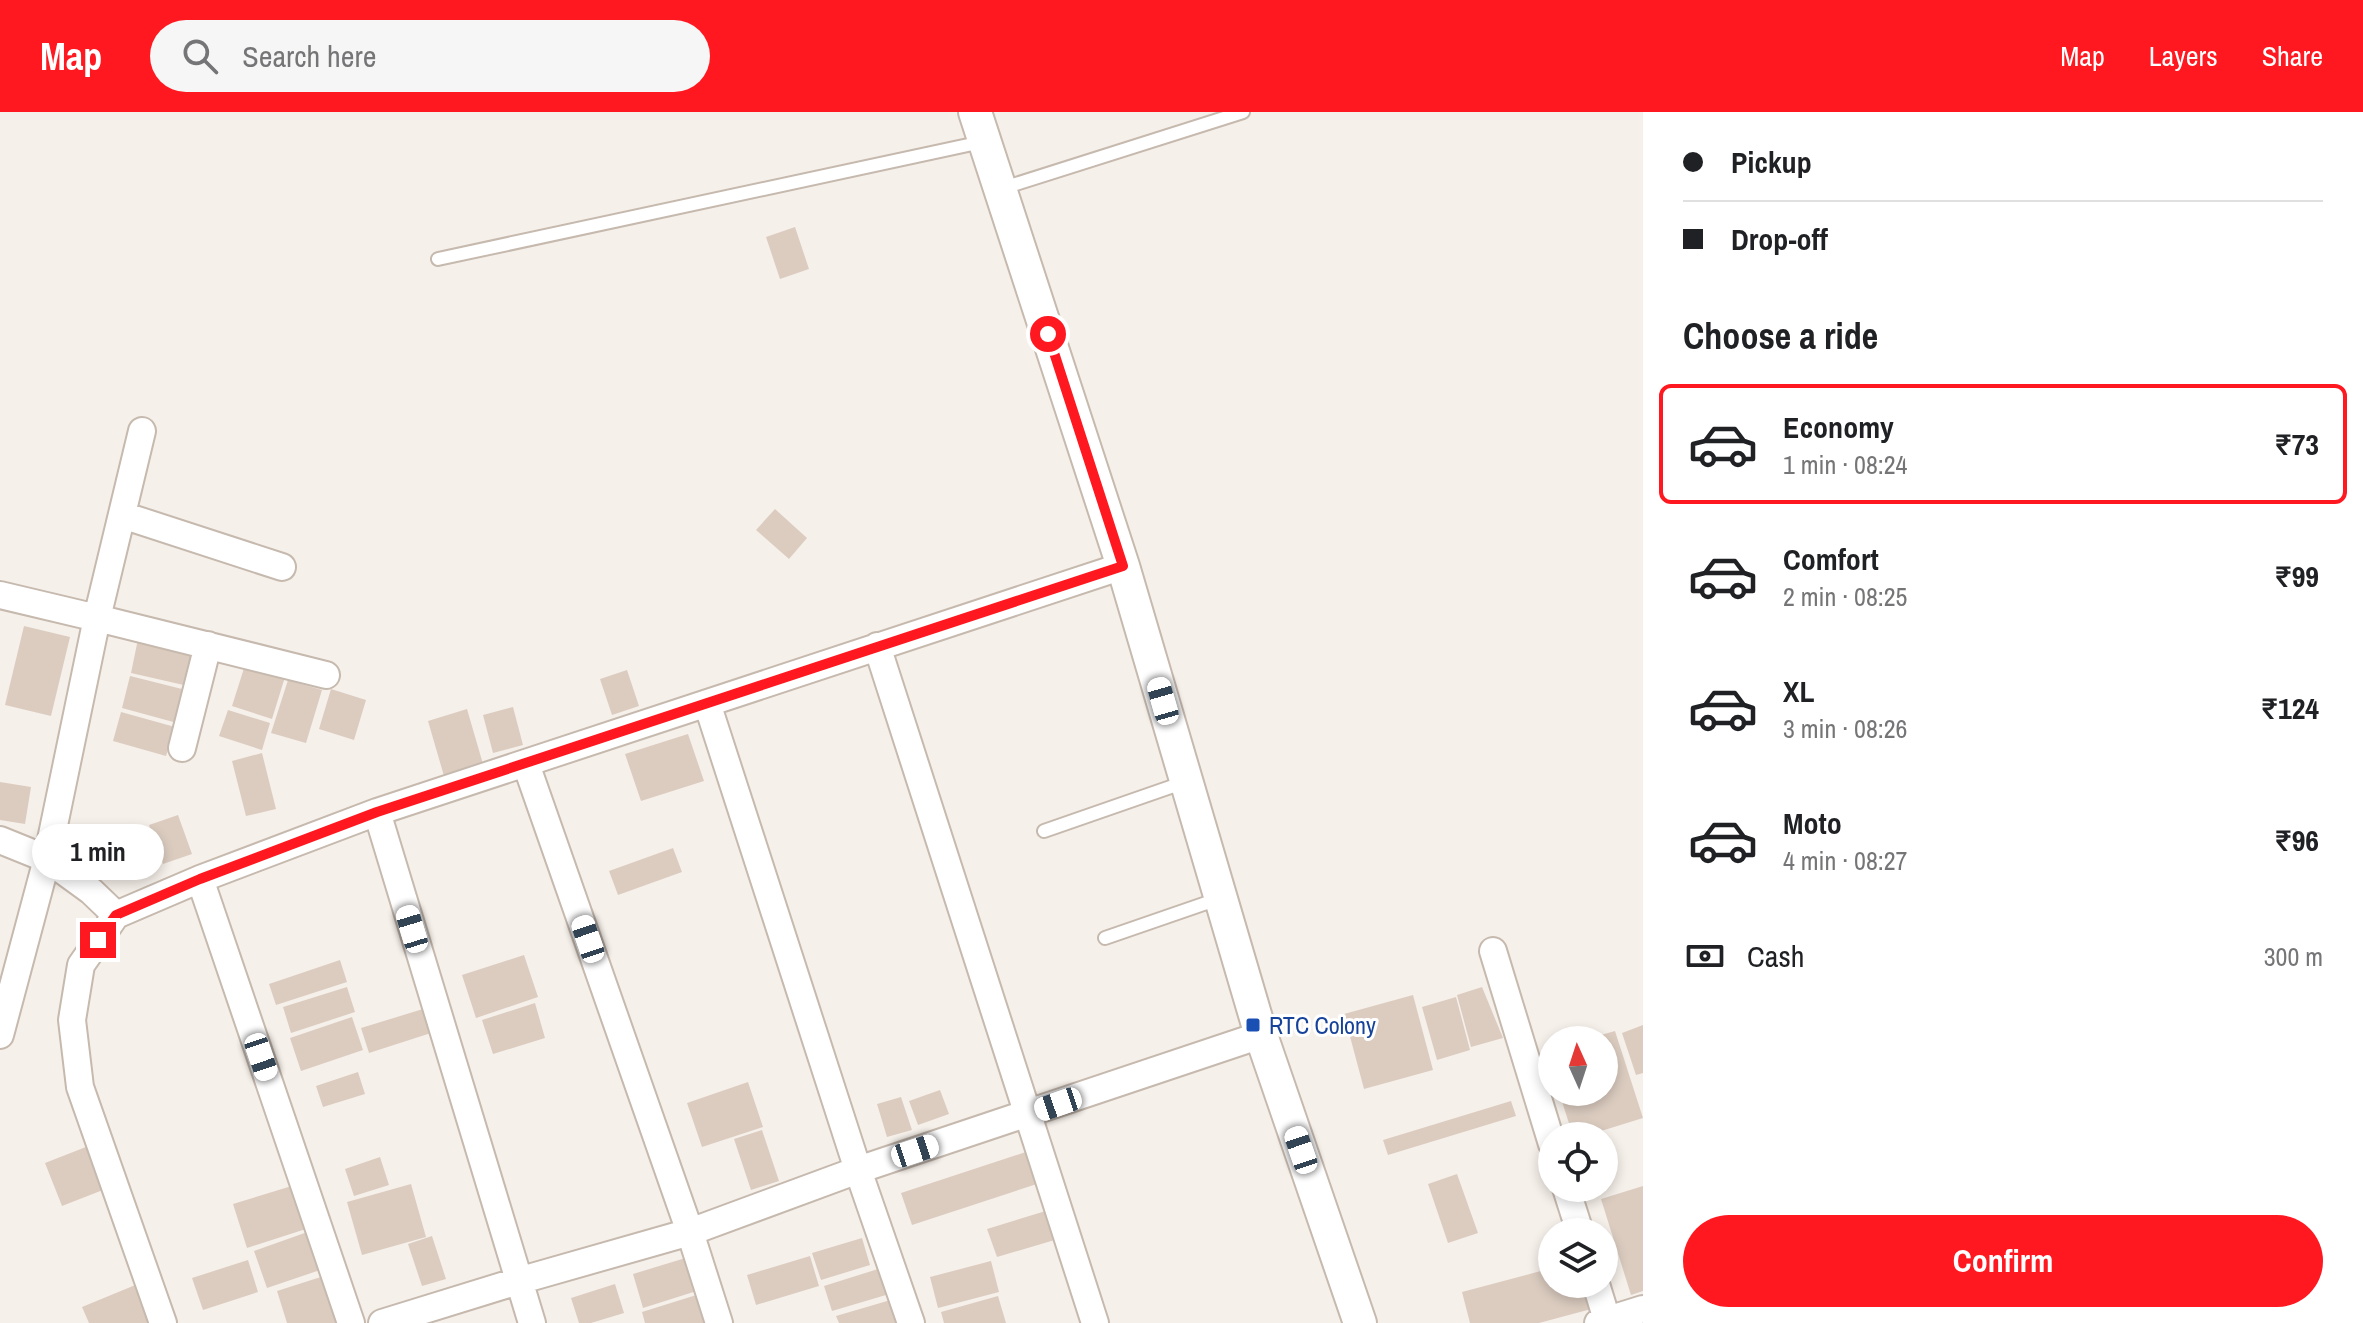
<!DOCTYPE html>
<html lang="en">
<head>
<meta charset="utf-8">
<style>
	body { margin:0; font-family:"Archivo Narrow",sans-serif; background:#f6f6f6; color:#202124; height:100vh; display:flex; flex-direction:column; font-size:30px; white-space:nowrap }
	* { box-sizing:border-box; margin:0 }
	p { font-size:26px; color:#757577 }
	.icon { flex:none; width:44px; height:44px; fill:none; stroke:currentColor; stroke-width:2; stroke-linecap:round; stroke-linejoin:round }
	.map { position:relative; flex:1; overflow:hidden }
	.drawer { display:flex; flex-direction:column; background:#fff; width:720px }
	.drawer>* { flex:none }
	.top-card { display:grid; align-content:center; height:176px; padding:0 40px; background:#fff }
	.needle { width:52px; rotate:357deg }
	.fabs { position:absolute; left:1538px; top:914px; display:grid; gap:16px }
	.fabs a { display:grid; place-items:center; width:80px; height:80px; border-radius:50%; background:#fff; box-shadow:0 4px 12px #0003; font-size:40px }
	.end { position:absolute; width:36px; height:36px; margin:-18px; border:10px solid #ff1820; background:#fff; box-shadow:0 0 0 4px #fff }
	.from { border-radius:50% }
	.bubble { position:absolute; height:56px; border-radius:28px; background:#fff; box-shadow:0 4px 12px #0003; font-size:26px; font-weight:800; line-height:56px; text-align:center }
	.car { position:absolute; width:24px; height:48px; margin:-24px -12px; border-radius:10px; box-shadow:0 0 6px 2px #0007; background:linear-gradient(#fff 24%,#345 0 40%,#fff 0 76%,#345 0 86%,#fff 0) }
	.top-card b { display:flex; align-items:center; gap:28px; height:76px; font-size:30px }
	.top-card b+b { border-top:2px solid #e0e0e0 }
	.top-card i { width:20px; height:20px; background:#202124 }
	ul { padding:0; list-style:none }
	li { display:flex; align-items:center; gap:24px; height:120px; margin:0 16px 12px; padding:0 24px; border:4px solid transparent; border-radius:12px }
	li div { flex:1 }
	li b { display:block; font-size:30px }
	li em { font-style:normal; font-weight:800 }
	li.selected { border-color:#ff1820 }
	li>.icon { width:72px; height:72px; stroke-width:1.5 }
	h2 { padding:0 40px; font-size:36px; line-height:96px }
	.pay { display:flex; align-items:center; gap:20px; height:88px; padding:0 40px; font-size:30px }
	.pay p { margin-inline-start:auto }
	.cta { display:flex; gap:16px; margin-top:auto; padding:16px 40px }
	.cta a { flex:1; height:92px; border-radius:48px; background:#ff1820; color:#fff; font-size:32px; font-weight:800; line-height:92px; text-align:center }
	header { display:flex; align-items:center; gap:48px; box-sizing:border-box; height:112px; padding:0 40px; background:#ff1820; color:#fff }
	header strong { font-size:38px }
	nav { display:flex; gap:44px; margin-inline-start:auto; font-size:28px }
	.search { width:560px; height:72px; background:#f6f6f6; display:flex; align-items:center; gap:20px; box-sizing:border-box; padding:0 28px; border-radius:44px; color:#757577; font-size:30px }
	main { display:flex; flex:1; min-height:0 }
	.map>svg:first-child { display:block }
	.building { fill:#dcccc0 }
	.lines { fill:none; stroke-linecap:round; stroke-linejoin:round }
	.service-casing { stroke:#c6b9ae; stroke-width:16 }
	.minor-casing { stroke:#c6b9ae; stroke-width:30 }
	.tertiary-casing { stroke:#c6b9ae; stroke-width:36 }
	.service { stroke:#fff; stroke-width:12 }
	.minor { stroke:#fff; stroke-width:26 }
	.tertiary { stroke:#fff; stroke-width:32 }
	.route { stroke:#ff1820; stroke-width:10 }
	.transit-dot { fill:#1a4fb4; stroke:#fff; stroke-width:3 }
	.labels { text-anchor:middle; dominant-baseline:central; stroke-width:6; stroke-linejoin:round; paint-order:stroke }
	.transit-label { font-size:24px; fill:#164399; stroke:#fff; text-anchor:start }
</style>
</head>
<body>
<header>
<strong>Map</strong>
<div class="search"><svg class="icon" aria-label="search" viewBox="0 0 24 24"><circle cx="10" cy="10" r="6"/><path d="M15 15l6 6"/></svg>Search here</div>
<nav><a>Map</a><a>Layers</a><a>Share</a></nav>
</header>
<main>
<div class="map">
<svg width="1643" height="1211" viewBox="0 0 1643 1211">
	<rect width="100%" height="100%" fill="#f6f0ea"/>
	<path class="building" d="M 795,115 L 809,157 L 780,167 L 766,125 Z
		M 775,397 L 807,426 L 789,447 L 756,418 Z
		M 24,514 L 70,525 L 51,604 L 5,593 Z
		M 138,527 L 196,541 L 188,574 L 131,561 Z
		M 245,553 L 285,565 L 272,607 L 232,594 Z
		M 627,558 L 639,594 L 612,603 L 600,567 Z
		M 130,564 L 186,578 L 177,611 L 122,596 Z
		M 288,568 L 322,578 L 306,631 L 271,621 Z
		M 331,577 L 366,588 L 354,628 L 319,617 Z
		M 513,595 L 523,633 L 493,641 L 483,603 Z
		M 467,597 L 483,652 L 444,664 L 428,609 Z
		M 228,598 L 270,611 L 262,638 L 219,624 Z
		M 121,600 L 175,615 L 166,644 L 113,629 Z
		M 688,622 L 704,669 L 641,689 L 625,642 Z
		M 262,641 L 276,697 L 246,704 L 232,649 Z
		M 0,670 L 31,675 L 25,712 L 0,708 Z
		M 178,703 L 192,742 L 163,752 L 149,713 Z
		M 673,736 L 682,760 L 618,783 L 609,759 Z
		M 524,843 L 538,885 L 476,906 L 462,863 Z
		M 340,848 L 347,870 L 276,893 L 269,872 Z
		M 347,875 L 355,900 L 291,921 L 283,895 Z
		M 1482,875 L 1503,926 L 1471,935 L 1457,883 Z
		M 1413,883 L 1433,958 L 1364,977 L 1344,902 Z
		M 1456,885 L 1470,938 L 1437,948 L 1422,895 Z
		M 535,891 L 545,926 L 493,942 L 482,908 Z
		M 423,897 L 431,921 L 369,941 L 361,916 Z
		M 352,905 L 363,938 L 301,959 L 290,926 Z
		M 1643,913 L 1643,961 L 1636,963 L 1622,921 Z
		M 1615,919 L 1643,1006 L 1585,1024 L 1573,1024 L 1559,980 L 1604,980 L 1604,928 L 1587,927 Z
		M 358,960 L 365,982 L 323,995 L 316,974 Z
		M 748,970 L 763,1015 L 702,1035 L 687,991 Z
		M 940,978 L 949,1002 L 918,1013 L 909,989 Z
		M 901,985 L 912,1018 L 887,1025 L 877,992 Z
		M 1511,989 L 1516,1004 L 1388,1043 L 1383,1028 Z
		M 762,1018 L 779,1069 L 751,1078 L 734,1027 Z
		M 91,1033 L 108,1076 L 62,1094 L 45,1051 Z
		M 1032,1038 L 1043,1070 L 912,1113 L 901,1081 Z
		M 380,1045 L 389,1073 L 354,1084 L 345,1057 Z
		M 1457,1062 L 1478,1121 L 1448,1131 L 1428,1072 Z
		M 411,1072 L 426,1125 L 362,1143 L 347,1090 Z
		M 295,1073 L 309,1116 L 247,1136 L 233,1092 Z
		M 1643,1074 L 1643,1179 L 1631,1183 L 1601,1087 Z
		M 1049,1098 L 1058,1127 L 997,1145 L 987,1117 Z
		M 313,1118 L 326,1156 L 267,1176 L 254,1139 Z
		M 432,1124 L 446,1167 L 422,1174 L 408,1132 Z
		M 862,1126 L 870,1153 L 821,1168 L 812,1141 Z
		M 692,1144 L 703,1177 L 643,1196 L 633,1162 Z
		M 810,1144 L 819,1174 L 756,1193 L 747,1163 Z
		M 248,1148 L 258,1180 L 203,1198 L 192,1166 Z
		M 991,1149 L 999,1180 L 938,1196 L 930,1165 Z
		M 1552,1156 L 1552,1172 L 1589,1172 L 1595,1196 L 1539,1211 L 1470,1211 L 1462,1180 Z
		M 878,1157 L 886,1183 L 832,1199 L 824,1174 Z
		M 327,1163 L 341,1211 L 287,1211 L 277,1179 Z
		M 145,1169 L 159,1211 L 89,1211 L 82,1195 Z
		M 615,1172 L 624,1201 L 591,1211 L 579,1211 L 571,1186 Z
		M 706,1180 L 712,1211 L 645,1211 L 642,1200 Z
		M 998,1184 L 1006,1211 L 944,1211 L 941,1200 Z
		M 894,1187 L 901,1211 L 839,1211 L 836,1204 Z"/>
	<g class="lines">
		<defs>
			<path id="service" d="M 1000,77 L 1243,0
				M 438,147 L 982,30
				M 1044,719 L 1185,670
				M 1105,826 L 1218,787"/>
			<path id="minor" d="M 142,319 L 97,506 L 326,563
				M 122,403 L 282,455
				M 0,483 L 97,506 L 47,747 L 0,923
				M 877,534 L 1095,1211
				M 707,591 L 858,1058 L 911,1211
				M 182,636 L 208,533
				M 526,652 L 690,1120 L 719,1211
				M 377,700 L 532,1211
				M 0,728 L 47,747 L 91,779 L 116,803
				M 200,767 L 351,1211
				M 1493,839 L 1552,1032
				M 1566,1076 L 1580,1120
				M 1596,1172 L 1608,1211
				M 163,1211 L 80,975 L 72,908 L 81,853 L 116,803 L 200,767 L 377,700 L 1123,454
				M 382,1211 L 518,1169 L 690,1120 L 858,1058 L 1261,923
				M 1598,1211 L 1643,1197"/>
			<path id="tertiary" d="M 975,0 L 1123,454 L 1261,923 L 1360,1211"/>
		</defs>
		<use href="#service" class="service-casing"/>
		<use href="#minor" class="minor-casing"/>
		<use href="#tertiary" class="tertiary-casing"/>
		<use href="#service" class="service"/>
		<use href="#minor" class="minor"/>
		<use href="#tertiary" class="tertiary"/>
	</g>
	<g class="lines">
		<path class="route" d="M 98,828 L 116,803 L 200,767 L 377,700 L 1123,454 L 1048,222"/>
	</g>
	<rect class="transit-dot" x="1245" y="905" width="16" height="16" rx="4"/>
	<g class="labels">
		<g class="transit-label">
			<text x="1269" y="913">RTC Colony</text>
		</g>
	</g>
</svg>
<div class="fabs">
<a><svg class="needle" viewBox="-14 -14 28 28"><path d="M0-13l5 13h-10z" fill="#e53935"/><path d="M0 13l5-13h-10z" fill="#757577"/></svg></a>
<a><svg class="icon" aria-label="locate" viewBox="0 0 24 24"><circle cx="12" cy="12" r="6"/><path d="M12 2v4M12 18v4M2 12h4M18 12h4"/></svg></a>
<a><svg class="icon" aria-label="layers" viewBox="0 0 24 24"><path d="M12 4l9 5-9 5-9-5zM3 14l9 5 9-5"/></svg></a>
</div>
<i class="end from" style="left:1048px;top:222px"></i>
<i class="end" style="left:98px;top:828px"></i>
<div class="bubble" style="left:32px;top:712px;width:132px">1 min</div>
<i class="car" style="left:1163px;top:589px;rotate:344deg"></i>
<i class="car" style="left:412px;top:817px;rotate:343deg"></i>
<i class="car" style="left:588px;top:827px;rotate:341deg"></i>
<i class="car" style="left:261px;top:945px;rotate:161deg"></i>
<i class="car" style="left:1058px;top:992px;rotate:251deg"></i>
<i class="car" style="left:1301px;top:1038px;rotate:341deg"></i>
<i class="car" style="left:915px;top:1039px;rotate:72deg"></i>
</div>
<section class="drawer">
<div class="top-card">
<b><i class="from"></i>Pickup</b>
<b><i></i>Drop-off</b>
</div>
<h2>Choose a ride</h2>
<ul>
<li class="selected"><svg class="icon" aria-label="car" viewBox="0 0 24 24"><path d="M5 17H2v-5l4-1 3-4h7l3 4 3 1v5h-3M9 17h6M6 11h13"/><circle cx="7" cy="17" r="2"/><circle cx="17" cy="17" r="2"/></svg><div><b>Economy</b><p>1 min · 08:24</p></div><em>₹73</em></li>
<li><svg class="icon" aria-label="car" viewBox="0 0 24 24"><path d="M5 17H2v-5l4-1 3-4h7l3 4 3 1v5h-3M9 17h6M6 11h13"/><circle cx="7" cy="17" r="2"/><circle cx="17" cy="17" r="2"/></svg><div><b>Comfort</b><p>2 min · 08:25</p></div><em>₹99</em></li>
<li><svg class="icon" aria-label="car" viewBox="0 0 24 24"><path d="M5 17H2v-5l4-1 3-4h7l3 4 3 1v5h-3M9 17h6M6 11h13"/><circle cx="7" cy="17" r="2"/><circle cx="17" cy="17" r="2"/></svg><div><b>XL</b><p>3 min · 08:26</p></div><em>₹124</em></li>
<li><svg class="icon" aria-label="car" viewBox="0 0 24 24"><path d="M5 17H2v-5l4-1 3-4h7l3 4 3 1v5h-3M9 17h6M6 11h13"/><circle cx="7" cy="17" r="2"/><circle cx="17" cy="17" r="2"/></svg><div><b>Moto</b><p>4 min · 08:27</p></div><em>₹96</em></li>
</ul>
<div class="pay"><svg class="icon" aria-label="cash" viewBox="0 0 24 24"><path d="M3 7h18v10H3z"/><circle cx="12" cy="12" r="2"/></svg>Cash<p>300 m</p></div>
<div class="cta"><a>Confirm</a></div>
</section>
</main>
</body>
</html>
